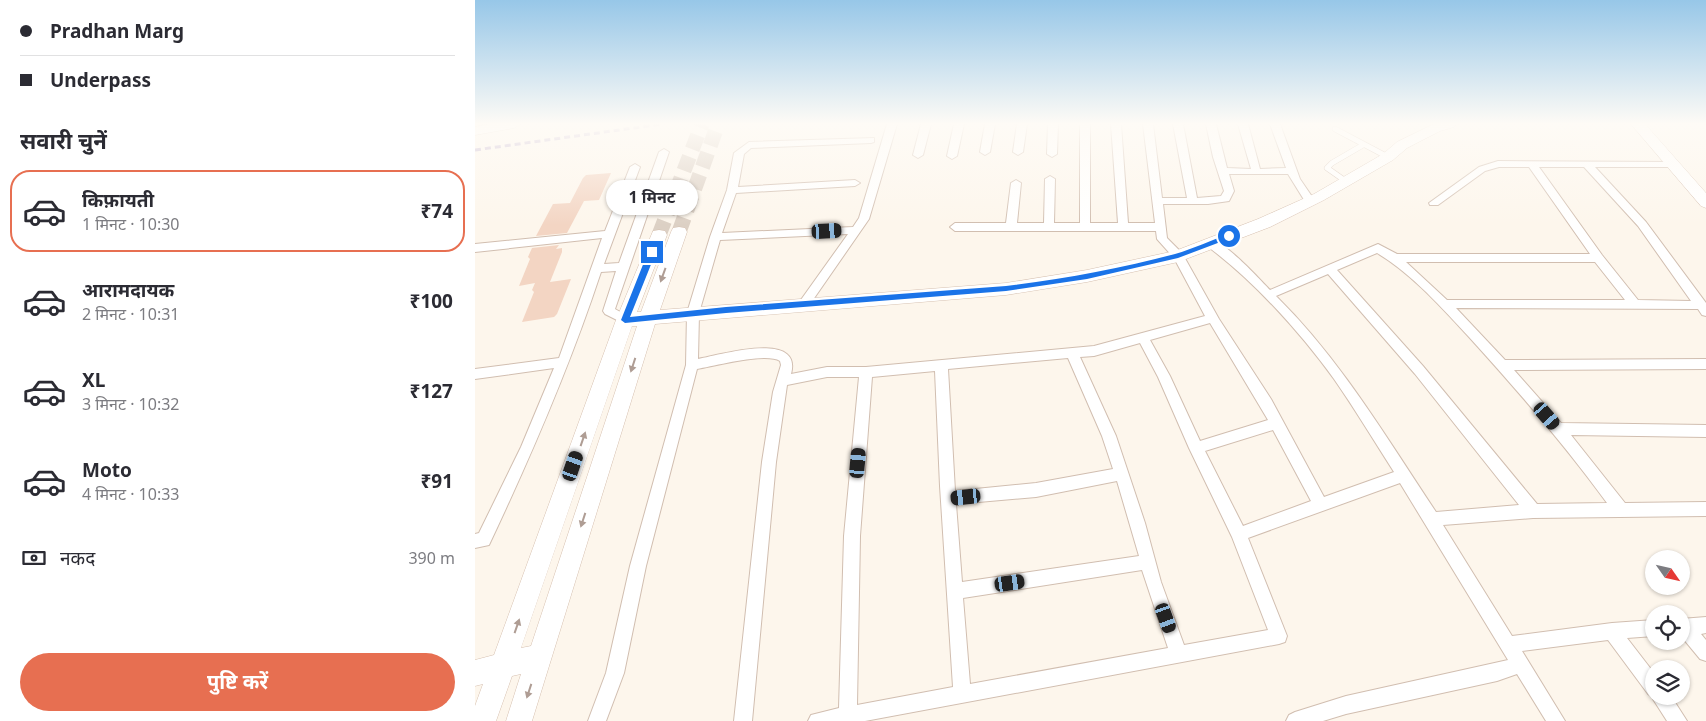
<!DOCTYPE html>
<html lang="hi">
<head>
<meta charset="utf-8">
<style>
	body { margin:0; font-family:"Noto Sans","Noto Sans Devanagari",sans-serif; background:#f2f2f3; color:#2b2b33; height:100vh; display:flex; flex-direction:column; font-size:19px; white-space:nowrap }
	* { box-sizing:border-box; margin:0 }
	p { font-size:16px; color:#7c7c81 }
	.icon { flex:none; width:28px; height:28px; fill:none; stroke:currentColor; stroke-width:2; stroke-linecap:round; stroke-linejoin:round }
	.map { position:relative; flex:1; overflow:hidden }
	.details { display:flex; flex-direction:column; background:#fff; width:475px }
	.details>* { flex:none }
	.banner { display:grid; align-content:center; height:110px; padding:0 20px; background:#fff }
	.needle { width:32px; rotate:124deg }
	.controls { position:absolute; left:1170px; top:550px; display:grid; gap:10px }
	.controls a { display:grid; place-items:center; width:45px; height:45px; border-radius:50%; background:#fff; box-shadow:0 1px 4px #0004; font-size:25px }
	.end { position:absolute; width:22px; height:22px; margin:-11px; border:6px solid #1a73e8; background:#fff; box-shadow:0 0 0 2px #fff }
	.from { border-radius:50% }
	.bubble { position:absolute; height:35px; border-radius:18px; background:#fff; box-shadow:0 1px 4px #0004; font-size:16px; font-weight:700; line-height:35px; text-align:center }
	.car { position:absolute; width:15px; height:30px; margin:-15px -8px; border-radius:6px; box-shadow:0 0 4px 1px #0007; background:linear-gradient(#222 24%,#8ab4d8 0 40%,#222 0 76%,#8ab4d8 0 86%,#222 0) }
	.banner b { display:flex; align-items:center; gap:18px; height:48px; font-size:19px }
	.banner b+b { border-top:1px solid #e1e1e2 }
	.banner i { width:12px; height:12px; background:#2b2b33 }
	ul { padding:0; list-style:none }
	li { display:flex; align-items:center; gap:15px; height:82px; margin:0 10px 8px; padding:0 10px; border:2px solid transparent; border-radius:20px }
	li div { flex:1 }
	li b { display:block; font-size:19px }
	li em { font-style:normal; font-weight:700 }
	li.selected { border-color:#e76f51 }
	li>.icon { width:45px; height:45px; stroke-width:1.5 }
	h2 { padding:0 20px; font-size:22px; line-height:60px }
	.pay { display:flex; align-items:center; gap:12px; height:55px; padding:0 20px; font-size:19px }
	.pay p { margin-inline-start:auto }
	.button { display:flex; gap:10px; margin-top:auto; padding:10px 20px }
	.button a { flex:1; height:58px; border-radius:30px; background:#e76f51; color:#fff; font-size:20px; font-weight:700; line-height:58px; text-align:center }
	main { display:flex; flex:1; min-height:0 }
	.map>svg:first-child { display:block }
	.building { fill:#f3d5c3 }
	.lines { fill:none; stroke-linecap:round; stroke-linejoin:round }
	.secondary-tunnel { stroke:#dcd0c4; stroke-width:15; stroke-dasharray:15 8; stroke-linecap:butt }
	.lane-casing { stroke:#d1beb0; stroke-width:6 }
	.street-casing { stroke:#d1beb0; stroke-width:2 }
	.secondary-casing { stroke:#d6c0b0; stroke-width:1 }
	.lane { stroke:#fff; stroke-width:5 }
	.street { fill:#fff; fill-rule:evenodd }
	.secondary { fill:#fff; fill-rule:evenodd }
	.rail { stroke:#b9a8c9; stroke-width:3; stroke-dasharray:6 4; stroke-linecap:butt }
	.oneway { fill:#af9d94 }
	.route { fill:#1a73e8 }
</style>
</head>
<body>
<main>
<section class="details">
<div class="banner">
<b><i class="from"></i>Pradhan Marg</b>
<b><i></i>Underpass</b>
</div>
<h2>सवारी चुनें</h2>
<ul>
<li class="selected"><svg class="icon" aria-label="car" viewBox="0 0 24 24"><path d="M5 17H2v-5l4-1 3-4h7l3 4 3 1v5h-3M9 17h6M6 11h13"/><circle cx="7" cy="17" r="2"/><circle cx="17" cy="17" r="2"/></svg><div><b>किफ़ायती</b><p>1 मिनट · 10:30</p></div><em>₹74</em></li>
<li><svg class="icon" aria-label="car" viewBox="0 0 24 24"><path d="M5 17H2v-5l4-1 3-4h7l3 4 3 1v5h-3M9 17h6M6 11h13"/><circle cx="7" cy="17" r="2"/><circle cx="17" cy="17" r="2"/></svg><div><b>आरामदायक</b><p>2 मिनट · 10:31</p></div><em>₹100</em></li>
<li><svg class="icon" aria-label="car" viewBox="0 0 24 24"><path d="M5 17H2v-5l4-1 3-4h7l3 4 3 1v5h-3M9 17h6M6 11h13"/><circle cx="7" cy="17" r="2"/><circle cx="17" cy="17" r="2"/></svg><div><b>XL</b><p>3 मिनट · 10:32</p></div><em>₹127</em></li>
<li><svg class="icon" aria-label="car" viewBox="0 0 24 24"><path d="M5 17H2v-5l4-1 3-4h7l3 4 3 1v5h-3M9 17h6M6 11h13"/><circle cx="7" cy="17" r="2"/><circle cx="17" cy="17" r="2"/></svg><div><b>Moto</b><p>4 मिनट · 10:33</p></div><em>₹91</em></li>
</ul>
<div class="pay"><svg class="icon" aria-label="cash" viewBox="0 0 24 24"><path d="M3 7h18v10H3z"/><circle cx="12" cy="12" r="2"/></svg>नकद<p>390 m</p></div>
<div class="button"><a>पुष्टि करें</a></div>
</section>
<div class="map">
<svg width="1231" height="721" viewBox="0 0 1231 721">
	<rect width="100%" height="100%" fill="#fdf6ec"/>
	<path class="building" d="M 136,173 L 124,200 L 109,201 L 92,233 L 61,236 L 78,204 L 95,203 L 108,178 L 111,175 Z
		M 84,245 L 81,249 L 87,248 L 87,252 L 75,282 L 96,279 L 82,314 L 79,317 L 47,322 L 59,292 L 57,290 L 60,283 L 44,286 L 55,259 L 53,257 L 57,248 Z"/>
	<g class="lines">
		<path class="secondary-tunnel" d="M 204,232 L 243,124
			M 184,235 L 227,124"/>
		<defs>
			<path id="lane" d="M 860,129 L 913,157
				M 872,182 L 852,168 L 857,163 L 888,145"/>
			<path id="street" d="M 412,124 L 422,124 L 394,219 L 333,307 L 325,307 L 323,304 L 373,234 L 245,240 L 224,313 L 223,359 C 245,355 328,330 316,374 L 352,367 L 391,367 L 619,346 L 730,316 L 699,258 L 682,239 L 681,231 L 480,231 L 475,227 L 480,223 L 531,223 L 536,183 L 541,180 L 546,183 L 542,223 L 569,223 L 570,179 L 575,176 L 580,179 L 579,223 L 605,223 L 605,124 L 615,124 L 615,223 L 643,223 L 636,124 L 646,124 L 653,223 L 680,223 L 668,124 L 678,124 L 687,198 L 712,198 L 698,124 L 708,124 L 722,198 L 746,196 L 749,191 L 738,157 L 731,124 L 741,124 L 752,168 L 776,169 L 763,124 L 773,124 L 785,169 L 811,168 L 795,124 L 805,124 L 825,179 L 840,201 L 839,203 L 831,203 L 813,174 L 754,174 L 759,191 L 754,201 L 733,204 L 688,204 L 692,238 L 707,253 L 744,319 L 796,399 L 849,497 L 919,472 C 899,441 880,409 859,379 C 825,332 778,280 732,246 L 731,243 L 732,240 C 747,237 784,279 795,290 L 903,244 L 922,254 L 1115,254 L 1054,167 L 1024,167 L 1010,171 L 963,205 L 955,205 L 954,203 L 1004,167 L 1023,161 L 1201,162 L 1201,166 L 1198,167 L 1120,167 L 1171,222 L 1231,303 L 1231,316 L 1227,315 L 1223,309 L 981,308 L 1030,360 L 1231,359 L 1231,369 L 1039,370 L 1086,423 L 1231,425 L 1231,437 L 1096,435 L 1150,503 L 1231,502 L 1231,516 L 1058,518 L 968,525 L 1037,636 L 1137,623 L 1179,620 L 1179,636 L 1152,638 L 1179,673 L 1179,696 L 1196,696 L 1212,721 L 1192,721 L 1176,696 L 1173,694 L 1133,640 L 1047,651 L 1090,721 L 1071,721 L 1042,674 L 1022,681 L 871,714 L 848,721 L 811,721 L 814,715 L 820,712 L 871,696 L 1033,660 L 925,483 L 773,538 L 812,636 L 810,642 L 804,644 L 390,721 L 333,721 L 336,715 L 364,708 L 369,536 L 384,377 L 352,377 L 312,385 L 301,462 L 277,721 L 259,721 L 287,462 L 298,392 L 306,365 L 305,361 C 291,352 240,366 222,369 L 171,566 L 149,673 L 131,721 L 113,721 L 131,673 L 155,566 L 211,365 L 212,313 L 235,237 L 252,190 L 259,153 L 274,142 L 399,138 L 399,142 L 396,143 L 276,148 L 269,154 L 263,187 L 380,180 L 385,183 L 380,186 L 261,193 L 247,233 L 378,227 L 384,218 ZM 1064,167 L 1109,167 L 1163,226 L 1216,301 L 1163,300 L 1127,255 ZM 902,253 C 936,273 967,308 994,337 C 1043,391 1090,445 1132,503 L 1062,504 L 948,366 L 862,270 ZM 931,262 L 1120,262 L 1150,300 L 972,300 ZM 853,274 L 940,374 L 1044,505 L 961,512 C 911,437 865,359 801,296 ZM 735,323 L 793,420 L 725,441 L 695,376 L 675,340 ZM 665,343 L 683,377 L 714,448 L 757,537 L 793,630 L 709,645 L 686,582 L 670,523 L 641,436 L 605,357 L 619,356 ZM 593,358 L 627,436 L 638,469 L 561,483 L 480,491 L 473,369 ZM 460,371 L 465,486 L 478,687 L 382,705 L 385,536 L 397,377 ZM 798,430 L 836,501 L 768,526 L 730,451 ZM 642,481 L 664,556 L 487,582 L 481,504 L 561,497 ZM 667,570 L 693,648 L 495,684 L 488,598 Z
				M 446,124 L 456,124 L 448,155 L 443,158 L 438,155 Z
				M 479,124 L 489,124 L 482,156 L 477,159 L 472,156 Z
				M 510,124 L 520,124 L 515,152 L 510,155 L 505,152 Z
				M 542,124 L 552,124 L 548,152 L 543,155 L 538,152 Z
				M 573,124 L 583,124 L 582,154 L 577,157 L 572,154 Z
				M 189,149 L 194,152 L 140,309 L 154,317 L 156,320 L 150,324 L 130,314 L 128,311 L 141,271 L 126,272 C 95,366 56,456 14,545 L 0,548 L 0,534 L 4,533 L 46,447 L 79,368 L 0,379 L 0,369 L 84,358 L 127,238 L 0,252 L 0,244 L 130,231 L 155,167 L 160,164 L 165,167 L 129,264 L 144,263 L 184,152 Z
				M 1231,617 L 1231,633 L 1226,634 L 1231,640 L 1231,661 L 1225,659 L 1206,636 L 1206,619 Z"/>
			<path id="secondary" d="M 16,124 L 46,124 L 39,128 L 0,135 L 0,127 Z
				M 959,124 L 981,124 L 979,127 L 965,131 L 932,148 L 918,160 L 849,200 L 795,227 L 703,262 L 612,282 L 531,295 L 180,324 L 57,721 L 31,721 L 46,674 L 37,676 L 21,721 L 0,721 L 0,706 L 8,684 L 0,686 L 0,660 L 19,655 L 141,320 L 178,231 L 184,230 L 190,231 L 192,235 L 162,312 L 166,312 L 196,232 L 198,228 L 204,227 L 210,228 L 212,232 L 185,310 L 531,283 L 612,270 L 700,251 L 783,219 L 839,194 L 908,154 L 922,142 ZM 157,326 L 162,326 L 56,646 L 46,648 Z
				M 1156,124 L 1170,124 L 1231,193 L 1231,208 L 1226,206 Z"/>
		</defs>
		<use href="#lane" class="lane-casing"/>
		<use href="#street" class="street-casing"/>
		<use href="#secondary" class="secondary-casing"/>
		<use href="#lane" class="lane"/>
		<use href="#street" class="street"/>
		<use href="#secondary" class="secondary"/>
		<path class="rail" d="M 0,150 L 187,124"/>
	</g>
	<defs><path id="oneway-solid" d="M-6-.8H1V-3.2L6.5 0L1 3.2V.8H-6Z" transform="scale(1.25)"/></defs>
	<g class="oneway">
		<use href="#oneway-solid" transform="translate(188 275) rotate(110)"/>
		<use href="#oneway-solid" transform="translate(158 365) rotate(108)"/>
		<use href="#oneway-solid" transform="translate(108 439) rotate(-71)"/>
		<use href="#oneway-solid" transform="translate(108 520) rotate(108)"/>
		<use href="#oneway-solid" transform="translate(42 626) rotate(-71)"/>
		<use href="#oneway-solid" transform="translate(54 691) rotate(108)"/>
	</g>
	<linearGradient id="sky" x2="0" y2="1"><stop stop-color="#97c7e8"/><stop offset="0.55" stop-color="#fefbf6"/><stop offset="1" stop-color="#fefbf6" stop-opacity="0"/></linearGradient>
	<rect width="1231" height="225" fill="url(#sky)"/>
	<path class="route" d="M 754,234 L 757,236 L 756,238 L 703,258 L 612,279 L 531,291 L 251,313 L 150,323 L 146,320 L 173,252 L 177,249 L 181,252 L 155,317 L 251,307 L 531,286 C 588,279 644,269 700,254 C 718,249 736,240 754,234 Z"/>
</svg>
<div class="controls">
<a><svg class="needle" viewBox="-14 -14 28 28"><path d="M0-13l5 13h-10z" fill="#e53935"/><path d="M0 13l5-13h-10z" fill="#7c7c81"/></svg></a>
<a><svg class="icon" aria-label="locate" viewBox="0 0 24 24"><circle cx="12" cy="12" r="6"/><path d="M12 2v4M12 18v4M2 12h4M18 12h4"/></svg></a>
<a><svg class="icon" aria-label="layers" viewBox="0 0 24 24"><path d="M12 4l9 5-9 5-9-5zM3 14l9 5 9-5"/></svg></a>
</div>
<i class="end from" style="left:754px;top:236px"></i>
<i class="end" style="left:177px;top:252px"></i>
<div class="bubble" style="left:131px;top:180px;width:92px">1 मिनट</div>
<i class="car" style="left:352px;top:231px;rotate:87deg"></i>
<i class="car" style="left:1072px;top:416px;rotate:139deg"></i>
<i class="car" style="left:383px;top:463px;rotate:5deg"></i>
<i class="car" style="left:98px;top:466px;rotate:19deg"></i>
<i class="car" style="left:491px;top:497px;rotate:264deg"></i>
<i class="car" style="left:535px;top:583px;rotate:82deg"></i>
<i class="car" style="left:691px;top:618px;rotate:160deg"></i>
</div>
</main>
</body>
</html>
